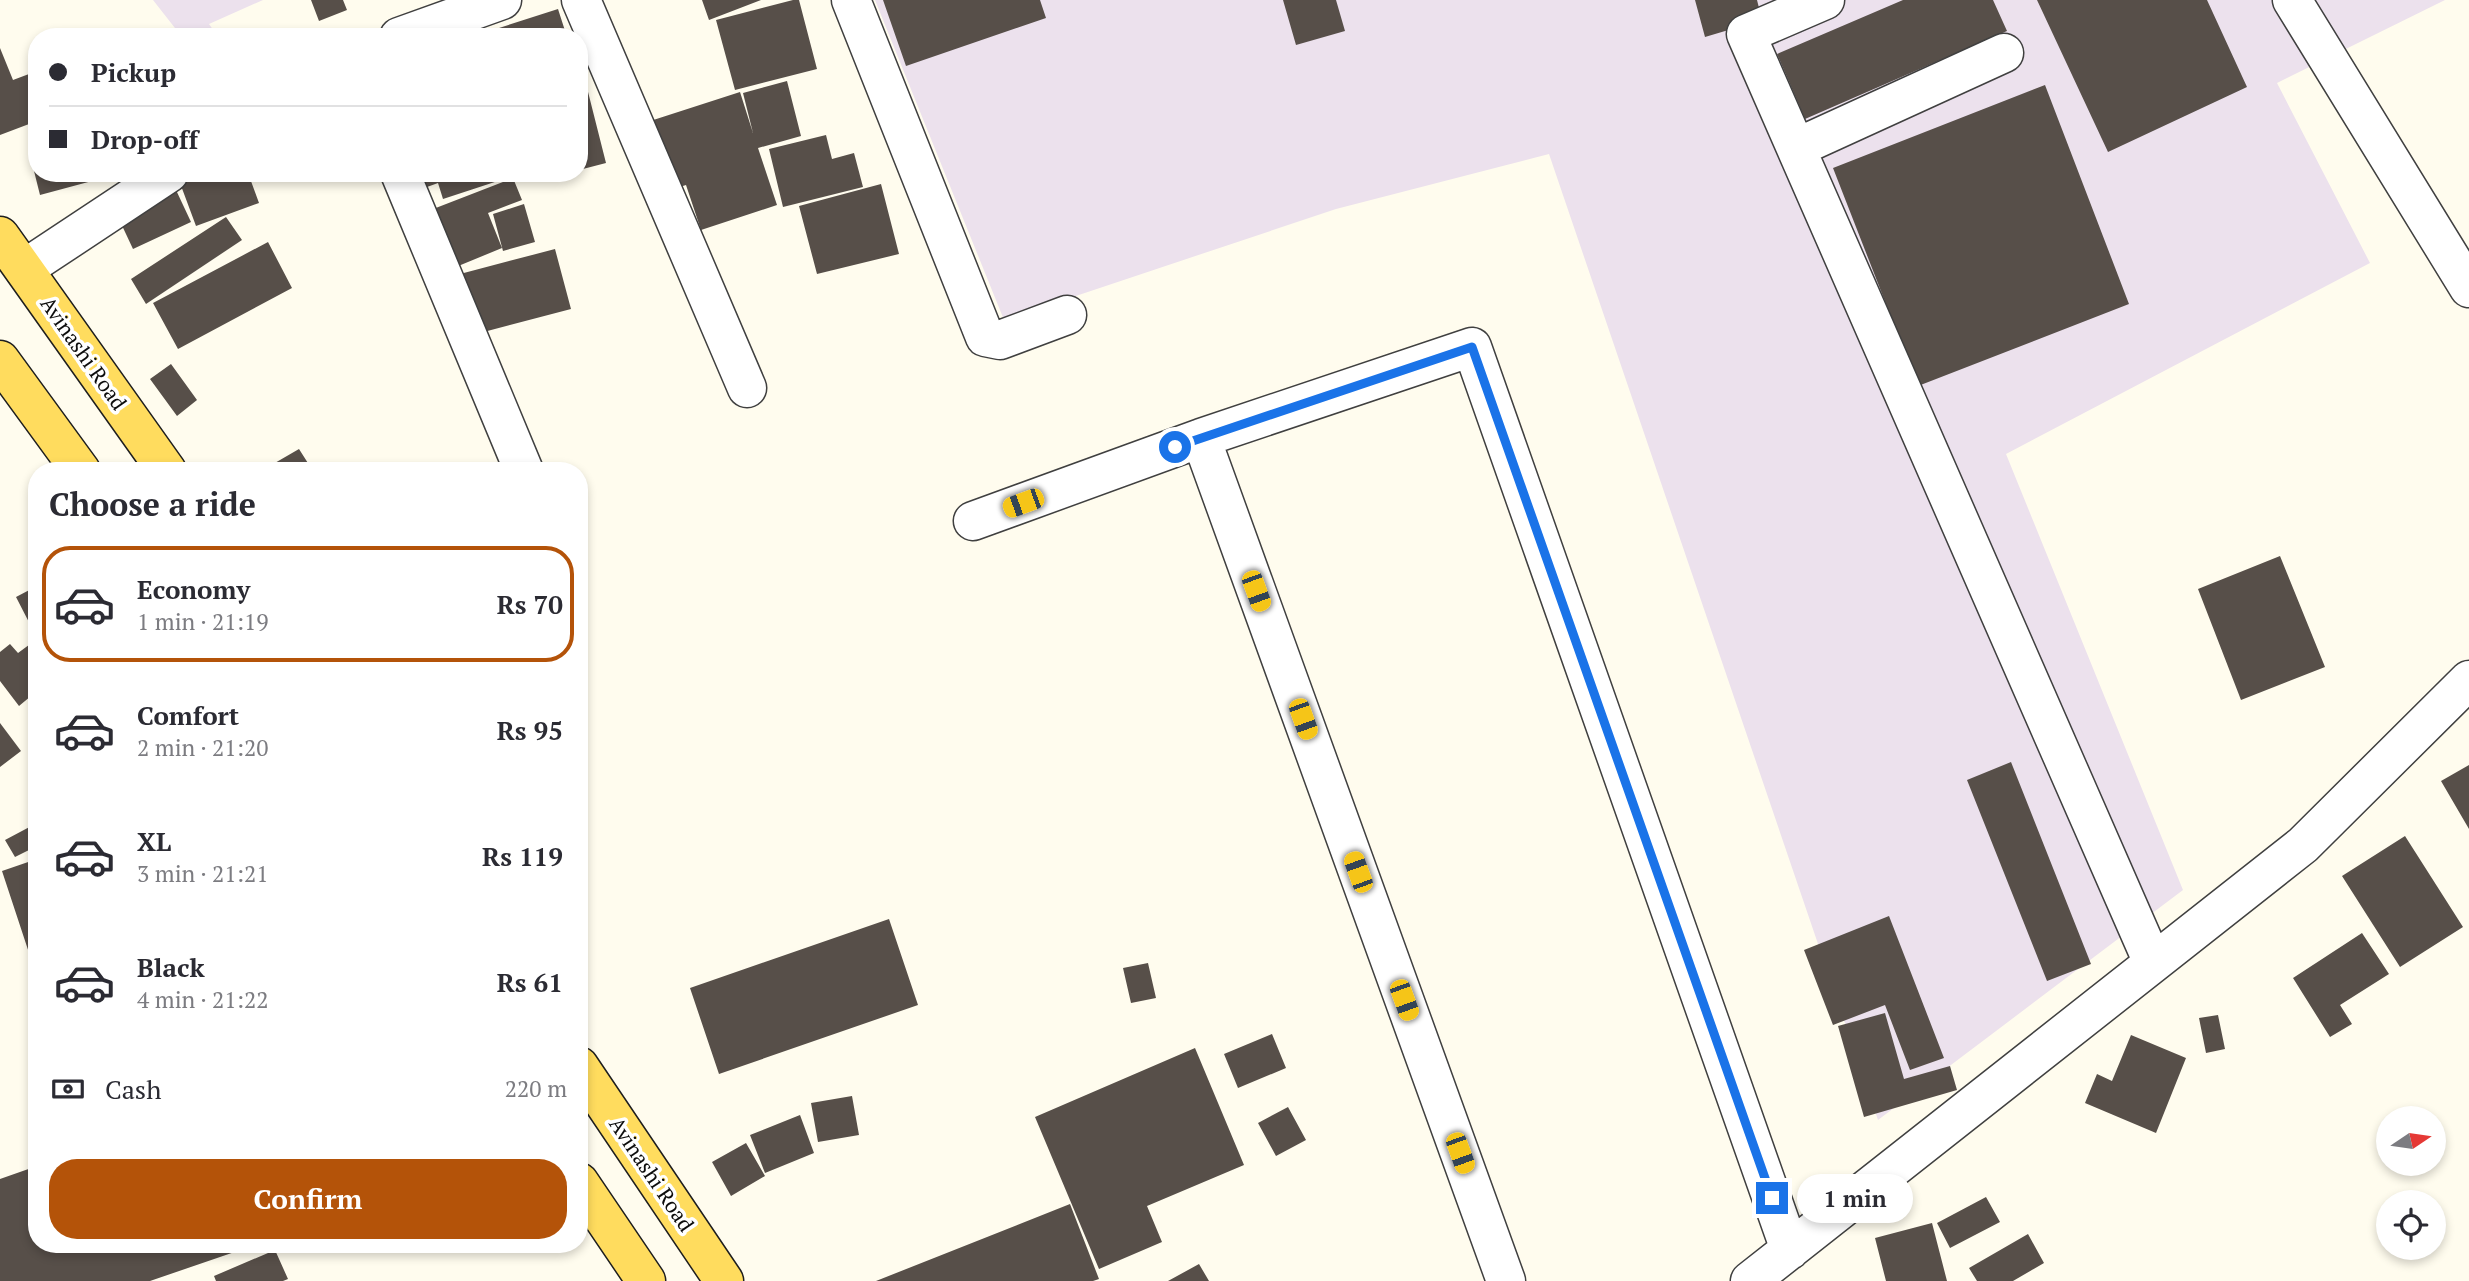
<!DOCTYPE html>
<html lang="en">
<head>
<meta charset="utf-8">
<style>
	body { margin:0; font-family:"PT Serif",serif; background:#f7f7f7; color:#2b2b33; height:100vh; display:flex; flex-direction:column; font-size:26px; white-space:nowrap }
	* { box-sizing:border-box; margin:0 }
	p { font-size:23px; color:#7c7c81 }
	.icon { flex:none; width:38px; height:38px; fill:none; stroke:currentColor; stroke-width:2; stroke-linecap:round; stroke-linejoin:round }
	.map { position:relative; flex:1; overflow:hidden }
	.details { position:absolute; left:28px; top:462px; width:560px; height:791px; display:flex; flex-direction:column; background:#fff; border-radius:28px; box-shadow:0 4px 10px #0003 }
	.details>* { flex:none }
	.banner { position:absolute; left:28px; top:28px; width:560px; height:154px; border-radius:28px; box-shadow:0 4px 10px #0003; display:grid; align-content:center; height:154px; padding:0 21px; background:#fff }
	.needle { width:46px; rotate:77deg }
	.buttons { position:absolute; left:2376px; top:1106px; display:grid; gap:14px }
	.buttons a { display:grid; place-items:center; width:70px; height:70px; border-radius:50%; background:#fff; box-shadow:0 4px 10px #0003; font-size:35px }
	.end { position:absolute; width:32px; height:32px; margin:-16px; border:9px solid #1a73e8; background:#fff; box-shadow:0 0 0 4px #fff }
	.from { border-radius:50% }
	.bubble { position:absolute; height:49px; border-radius:24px; background:#fff; box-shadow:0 4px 10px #0003; font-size:23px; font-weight:600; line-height:49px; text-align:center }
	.car { position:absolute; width:21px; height:42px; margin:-21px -10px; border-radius:9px; box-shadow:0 0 5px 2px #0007; background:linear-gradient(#f5c518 24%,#345 0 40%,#f5c518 0 76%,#345 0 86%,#f5c518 0) }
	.banner b { display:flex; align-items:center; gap:24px; height:66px; font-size:26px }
	.banner b+b { border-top:2px solid #e1e1e2 }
	.banner i { width:18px; height:18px; background:#2b2b33 }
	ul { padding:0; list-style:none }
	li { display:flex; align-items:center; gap:21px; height:116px; margin:0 14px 10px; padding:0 7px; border:4px solid transparent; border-radius:28px }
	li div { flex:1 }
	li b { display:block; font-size:26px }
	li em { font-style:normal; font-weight:600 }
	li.selected { border-color:#b45309 }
	li>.icon { width:63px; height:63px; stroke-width:1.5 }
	h2 { padding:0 21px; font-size:32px; line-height:84px }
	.pay { display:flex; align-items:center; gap:18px; height:77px; padding:0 21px; font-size:26px }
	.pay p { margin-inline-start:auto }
	.button { display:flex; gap:14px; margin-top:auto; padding:14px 21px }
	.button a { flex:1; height:80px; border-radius:28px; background:#b45309; color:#fff; font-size:28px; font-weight:600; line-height:80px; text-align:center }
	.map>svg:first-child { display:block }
	.industrial { fill:#ece1ed }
	.building { fill:#574f49 }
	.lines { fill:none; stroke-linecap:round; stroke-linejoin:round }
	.minor-casing { stroke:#404040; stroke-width:41 }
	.major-casing { stroke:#1e1e1e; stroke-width:41 }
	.minor { stroke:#fff; stroke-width:38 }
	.major { stroke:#ffdc5e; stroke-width:38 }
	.route { stroke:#1a73e8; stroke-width:9 }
	.labels { text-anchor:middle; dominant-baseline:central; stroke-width:7; stroke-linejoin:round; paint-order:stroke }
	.street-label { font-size:21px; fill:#0d0d0d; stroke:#fff }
</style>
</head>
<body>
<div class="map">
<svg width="2469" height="1281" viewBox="0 0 2469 1281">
	<rect width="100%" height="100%" fill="#fffcee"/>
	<path class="industrial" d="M 153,0 L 263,0 L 209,24 L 218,37 L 182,37 Z
		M 875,0 L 2445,0 L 2277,83 L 2370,263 L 2006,454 L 2183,890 L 1878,1120 L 1549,154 L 1336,209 L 1004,320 Z"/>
	<path class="building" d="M 311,0 L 343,0 L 347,10 L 319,21 Z
		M 702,0 L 761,0 L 709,20 Z
		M 793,0 L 799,0 L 817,69 L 735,90 L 716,20 Z
		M 883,0 L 1040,0 L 1046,18 L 906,66 Z
		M 1283,0 L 1336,0 L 1345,31 L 1296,45 Z
		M 1695,0 L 1757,0 L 1762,20 L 1705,37 Z
		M 1903,0 L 1993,0 L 2007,31 L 1805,119 L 1777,54 Z
		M 2037,0 L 2207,0 L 2247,87 L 2108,152 Z
		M 558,9 L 567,37 L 474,37 L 474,36 Z
		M 0,48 L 13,80 L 37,71 L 37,121 L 0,135 Z
		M 585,80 L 606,163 L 579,170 L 579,81 Z
		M 787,81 L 801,136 L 758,148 L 777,205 L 701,230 L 686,185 L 667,191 L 644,123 L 740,92 L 753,133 L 743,93 Z
		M 2045,85 L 2129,304 L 1918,386 L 1833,168 Z
		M 826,135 L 832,159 L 854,153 L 863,187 L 783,207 L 769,149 Z
		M 37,149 L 37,173 L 118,174 L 40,195 L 29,151 Z
		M 206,173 L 248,173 L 259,203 L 196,226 L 180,183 Z
		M 411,173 L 509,173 L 510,177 L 443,199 L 438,183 L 416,191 Z
		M 513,178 L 522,200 L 488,213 L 502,248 L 451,269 L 428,211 Z
		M 881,184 L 899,254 L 817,274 L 799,206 Z
		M 176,190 L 191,222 L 133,249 L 118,217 Z
		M 524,204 L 535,242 L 503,251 L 493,214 Z
		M 226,217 L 242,240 L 146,304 L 131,279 Z
		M 268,242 L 292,288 L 178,349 L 153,303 Z
		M 555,249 L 571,309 L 476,334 L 460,274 Z
		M 171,364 L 197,400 L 177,416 L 150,379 Z
		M 299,449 L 313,471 L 261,471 Z
		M 2280,556 L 2325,667 L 2241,700 L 2198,589 Z
		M 37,586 L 37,631 L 34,632 L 16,597 Z
		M 37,639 L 37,691 L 19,706 L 0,681 L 0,652 L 10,644 L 18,653 Z
		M 0,723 L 21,751 L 0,767 Z
		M 2011,762 L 2091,964 L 2047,981 L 1967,780 Z
		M 2469,765 L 2469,829 L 2441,781 Z
		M 37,823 L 37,846 L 15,857 L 5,840 Z
		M 2405,836 L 2463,927 L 2400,967 L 2342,876 Z
		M 34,860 L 37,868 L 37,967 L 34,968 L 2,871 Z
		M 1889,916 L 1944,1058 L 1910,1070 L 1885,1005 L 1833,1025 L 1804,950 Z
		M 889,919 L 918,1005 L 719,1074 L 690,988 Z
		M 2362,933 L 2389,974 L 2340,1005 L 2352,1024 L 2330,1037 L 2293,978 Z
		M 1148,963 L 1156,998 L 1131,1003 L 1123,968 Z
		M 1885,1013 L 1904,1079 L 1950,1066 L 1957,1090 L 1864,1117 L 1838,1026 Z
		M 2218,1015 L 2225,1049 L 2206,1053 L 2199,1018 Z
		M 1272,1034 L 1286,1068 L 1238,1088 L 1224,1054 Z
		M 2131,1035 L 2186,1058 L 2156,1133 L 2085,1103 L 2097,1074 L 2112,1081 Z
		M 1195,1048 L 1244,1165 L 1147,1206 L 1162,1242 L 1099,1269 L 1035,1117 Z
		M 852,1096 L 859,1135 L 818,1142 L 811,1103 Z
		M 1288,1107 L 1306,1140 L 1276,1156 L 1258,1123 Z
		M 800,1115 L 814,1153 L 765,1173 L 750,1135 Z
		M 746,1143 L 765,1176 L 731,1196 L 712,1162 Z
		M 37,1166 L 37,1244 L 255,1245 L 150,1281 L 0,1281 L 0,1179 Z
		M 1986,1197 L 2000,1222 L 1950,1248 L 1937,1223 Z
		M 1070,1204 L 1099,1279 L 1093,1281 L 876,1281 Z
		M 1932,1223 L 1947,1281 L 1886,1281 L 1875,1238 Z
		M 2028,1234 L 2044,1263 L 2013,1281 L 1977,1281 L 1969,1268 Z
		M 275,1250 L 288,1279 L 283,1281 L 216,1281 L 214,1276 Z
		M 1199,1264 L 1209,1281 L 1168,1281 Z"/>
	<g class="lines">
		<defs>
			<path id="minor" d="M 581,0 L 747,388
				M 851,0 L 985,337 L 1000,340 L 1067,315
				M 1825,0 L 1746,34 L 2153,963
				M 2292,0 L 2469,288
				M 399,37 L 502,0
				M 1796,148 L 2004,53
				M 400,173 L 524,471
				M 24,269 L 169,173
				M 1201,438 L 1506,1281
				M 973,521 L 1201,438 L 1472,347 L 1790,1250
				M 1750,1281 L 2303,845 L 2469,680"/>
			<path id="major" d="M 0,236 L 167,471
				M 0,360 L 81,471
				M 579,1066 L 724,1281
				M 579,1182 L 646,1281"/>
		</defs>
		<use href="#minor" class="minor-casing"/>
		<use href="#major" class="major-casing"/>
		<use href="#minor" class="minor"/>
		<use href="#major" class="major"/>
	</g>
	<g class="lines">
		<path class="route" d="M 1175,447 L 1472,347 L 1772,1198"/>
	</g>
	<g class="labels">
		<g class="street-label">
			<text transform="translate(84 353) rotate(55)">Avinashi Road</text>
			<text transform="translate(652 1174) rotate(56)">Avinashi Road</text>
		</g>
	</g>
</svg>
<div class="buttons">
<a><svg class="needle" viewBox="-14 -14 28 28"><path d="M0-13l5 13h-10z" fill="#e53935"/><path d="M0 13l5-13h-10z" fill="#7c7c81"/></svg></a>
<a><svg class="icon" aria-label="locate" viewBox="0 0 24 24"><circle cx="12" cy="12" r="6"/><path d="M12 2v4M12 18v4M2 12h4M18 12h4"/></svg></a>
</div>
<i class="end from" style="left:1175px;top:447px"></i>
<i class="end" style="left:1772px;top:1198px"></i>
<div class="bubble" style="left:1797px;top:1174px;width:116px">1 min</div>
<i class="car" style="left:1023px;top:503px;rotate:250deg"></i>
<i class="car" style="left:1256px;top:591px;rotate:160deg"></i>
<i class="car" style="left:1303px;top:719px;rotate:160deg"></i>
<i class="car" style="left:1358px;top:872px;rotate:340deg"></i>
<i class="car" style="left:1404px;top:1000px;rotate:160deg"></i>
<i class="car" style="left:1460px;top:1153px;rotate:160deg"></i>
<div class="banner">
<b><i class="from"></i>Pickup</b>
<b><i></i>Drop-off</b>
</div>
<section class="details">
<h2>Choose a ride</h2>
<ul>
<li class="selected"><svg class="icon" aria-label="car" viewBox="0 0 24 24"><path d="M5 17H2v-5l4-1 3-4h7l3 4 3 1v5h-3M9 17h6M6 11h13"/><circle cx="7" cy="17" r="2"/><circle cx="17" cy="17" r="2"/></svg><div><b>Economy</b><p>1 min · 21:19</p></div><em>Rs 70</em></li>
<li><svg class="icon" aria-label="car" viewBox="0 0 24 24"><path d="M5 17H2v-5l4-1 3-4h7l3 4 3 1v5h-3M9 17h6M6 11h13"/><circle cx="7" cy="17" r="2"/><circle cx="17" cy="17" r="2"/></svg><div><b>Comfort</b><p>2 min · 21:20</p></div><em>Rs 95</em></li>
<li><svg class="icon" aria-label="car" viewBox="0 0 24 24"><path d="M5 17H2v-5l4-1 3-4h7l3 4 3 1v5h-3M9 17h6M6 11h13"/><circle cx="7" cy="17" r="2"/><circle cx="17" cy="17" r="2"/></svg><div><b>XL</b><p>3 min · 21:21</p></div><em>Rs 119</em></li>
<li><svg class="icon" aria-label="car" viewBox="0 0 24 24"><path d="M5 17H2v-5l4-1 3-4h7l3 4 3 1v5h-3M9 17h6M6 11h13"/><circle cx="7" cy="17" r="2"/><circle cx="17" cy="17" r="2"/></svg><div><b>Black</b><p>4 min · 21:22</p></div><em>Rs 61</em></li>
</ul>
<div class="pay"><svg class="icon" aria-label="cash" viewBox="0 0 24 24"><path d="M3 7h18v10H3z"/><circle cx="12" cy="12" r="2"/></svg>Cash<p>220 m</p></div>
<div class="button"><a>Confirm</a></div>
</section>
</div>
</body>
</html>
